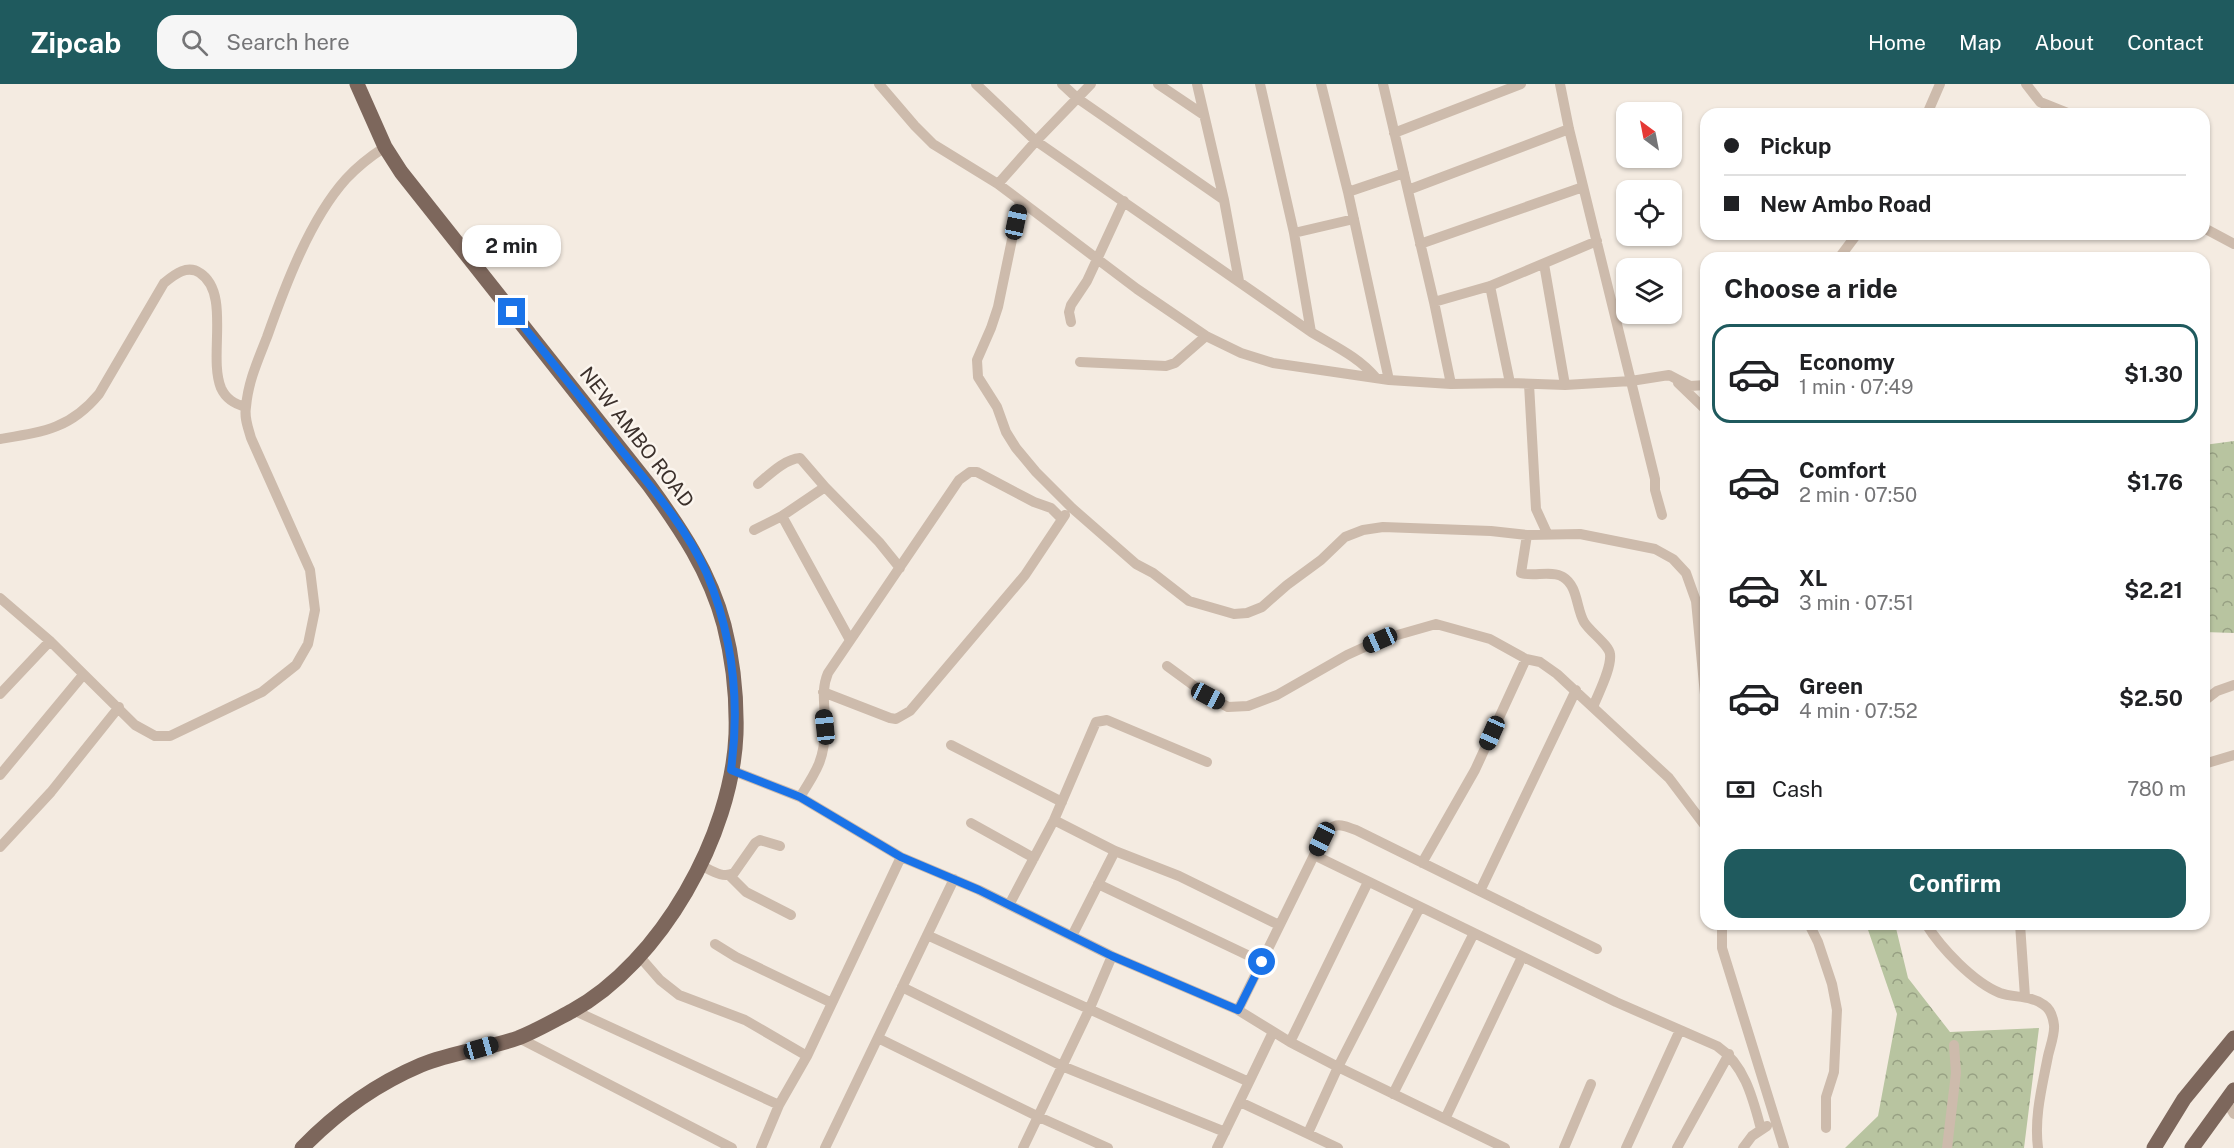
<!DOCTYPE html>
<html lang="en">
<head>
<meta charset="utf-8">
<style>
	body { margin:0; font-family:"Public Sans",sans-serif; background:#f6f6f6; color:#202124; height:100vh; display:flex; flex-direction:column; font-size:22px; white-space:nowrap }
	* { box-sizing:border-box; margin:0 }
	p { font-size:20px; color:#757577 }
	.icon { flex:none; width:33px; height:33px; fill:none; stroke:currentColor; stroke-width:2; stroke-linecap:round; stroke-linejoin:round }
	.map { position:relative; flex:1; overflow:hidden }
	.sheet { position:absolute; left:1700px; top:168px; width:510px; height:678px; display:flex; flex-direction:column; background:#fff; border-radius:18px; box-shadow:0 2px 4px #0004 }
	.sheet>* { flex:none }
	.top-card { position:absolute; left:1700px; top:24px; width:510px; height:132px; border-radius:18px; box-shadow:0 2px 4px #0004; display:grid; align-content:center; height:132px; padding:0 24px; background:#fff }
	.needle { width:39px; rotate:328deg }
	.buttons { position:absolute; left:1616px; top:18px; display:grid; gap:12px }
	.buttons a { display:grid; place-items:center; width:66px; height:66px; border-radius:12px; background:#fff; box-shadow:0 2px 4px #0004; font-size:30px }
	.end { position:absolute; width:27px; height:27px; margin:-14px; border:8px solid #1a73e8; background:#fff; box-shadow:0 0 0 3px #fff }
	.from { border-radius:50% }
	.bubble { position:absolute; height:42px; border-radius:18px; background:#fff; box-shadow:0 2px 4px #0004; font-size:20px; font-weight:700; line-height:42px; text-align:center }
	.car { position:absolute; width:18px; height:36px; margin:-18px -9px; border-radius:8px; box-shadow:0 0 4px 2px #0007; background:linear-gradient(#222 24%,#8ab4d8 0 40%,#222 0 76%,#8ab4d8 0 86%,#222 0) }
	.top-card b { display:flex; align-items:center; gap:21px; height:57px; font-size:22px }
	.top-card b+b { border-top:2px solid #e0e0e0 }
	.top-card i { width:15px; height:15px; background:#202124 }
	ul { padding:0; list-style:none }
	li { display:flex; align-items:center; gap:18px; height:99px; margin:0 12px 9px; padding:0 12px; border:3px solid transparent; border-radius:18px }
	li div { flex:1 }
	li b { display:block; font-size:22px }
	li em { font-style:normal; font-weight:700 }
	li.active { border-color:#1f5a5e }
	li>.icon { width:54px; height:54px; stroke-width:1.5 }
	h2 { padding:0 24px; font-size:27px; line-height:72px }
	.pay { display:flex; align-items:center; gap:15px; height:66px; padding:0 24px; font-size:22px }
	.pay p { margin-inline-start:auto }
	.cta { display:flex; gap:12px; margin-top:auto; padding:12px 24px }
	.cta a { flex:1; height:69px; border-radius:18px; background:#1f5a5e; color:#fff; font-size:24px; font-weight:700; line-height:69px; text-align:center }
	header { display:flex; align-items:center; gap:36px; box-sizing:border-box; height:84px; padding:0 30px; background:#1f5a5e; color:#fff }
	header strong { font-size:28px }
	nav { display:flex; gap:33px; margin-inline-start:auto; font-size:21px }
	.search { width:420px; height:54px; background:#f6f6f6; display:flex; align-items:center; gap:15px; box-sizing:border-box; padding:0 21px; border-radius:18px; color:#757577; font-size:22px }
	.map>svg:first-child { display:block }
	.forest { fill:url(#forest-crowns) }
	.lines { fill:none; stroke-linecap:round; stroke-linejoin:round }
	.minor { stroke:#cdbbac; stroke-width:10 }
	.primary { stroke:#7d675c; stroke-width:15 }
	.route { stroke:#1a73e8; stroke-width:8 }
	.labels { text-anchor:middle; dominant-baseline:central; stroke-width:5; stroke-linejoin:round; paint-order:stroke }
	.street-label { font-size:20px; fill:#3b302b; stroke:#fbf5ee }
</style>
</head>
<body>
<header>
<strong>Zipcab</strong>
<div class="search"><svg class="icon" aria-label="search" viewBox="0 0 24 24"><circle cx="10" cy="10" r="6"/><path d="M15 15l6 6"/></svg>Search here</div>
<nav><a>Home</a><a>Map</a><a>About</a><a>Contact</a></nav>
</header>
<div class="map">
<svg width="2234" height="1064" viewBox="0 0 2234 1064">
	<defs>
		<pattern id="forest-crowns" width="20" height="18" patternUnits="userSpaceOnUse" patternTransform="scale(1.5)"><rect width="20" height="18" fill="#b8c4a0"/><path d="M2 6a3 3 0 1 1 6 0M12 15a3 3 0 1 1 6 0" fill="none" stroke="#97a083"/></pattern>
	</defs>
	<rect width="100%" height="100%" fill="#f4ebe1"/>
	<path class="forest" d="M 2234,357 L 2234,549 L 2204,548 L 2204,361 Z
		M 1866,840 L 1895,840 L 1908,894 L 1950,948 L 2039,944 L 2024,1064 L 1845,1064 L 1878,1032 L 1897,930 Z"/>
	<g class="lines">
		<path class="minor" d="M 879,0 L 915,42 L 933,60 L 998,100 L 1137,205 L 1206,252 L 1241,269 L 1273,279 L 1389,296 L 1451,300 L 1510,299 L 1565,301 L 1631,297 L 1669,291 L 1690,302 L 1706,301
			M 976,0 L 1036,57 L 1311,248 C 1334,262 1359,273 1376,294
			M 1062,0 L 1077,14 L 1224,116
			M 1158,0 L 1204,31
			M 1197,0 L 1224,116 L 1239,197
			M 1260,0 L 1294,149 L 1311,248
			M 1321,0 L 1348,108 L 1389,296
			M 1383,0 L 1434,218 L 1451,300
			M 1560,0 L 1569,45 L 1655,395 L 1655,406 L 1662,431
			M 2026,0 L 2040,18 L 2070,30
			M 1927,30 L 1940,0
			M 1394,49 L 1521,0
			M 998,100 L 1036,57 L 1091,0
			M 1408,106 L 1569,45
			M 1348,108 L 1404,89
			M 1020,117 L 998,223 L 991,244 L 977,276 L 978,293 L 997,323 L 1006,348 L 1016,364 L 1036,388 L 1072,424 L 1136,480 L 1153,489 L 1189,517 L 1234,530 L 1247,529 L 1262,523 L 1287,501 L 1321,476 L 1345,453 L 1363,446 L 1383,443 L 1491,447 L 1527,451 L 1580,450 L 1655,465 L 1673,475 L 1686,489 L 1696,517 L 1706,621
			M 2204,144 L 2234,160
			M 1294,149 L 1354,135
			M 1420,160 L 1583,103
			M 1839,174 L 1857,150
			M 1544,180 L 1565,301
			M 1490,202 L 1510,299
			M 1434,218 L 1490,202 L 1597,157
			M 1071,238 L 1069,228 L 1071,221 L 1087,197 L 1124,117
			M 1080,278 L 1166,282 L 1175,279 L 1206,252
			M 1678,299 L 1706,326
			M 1529,300 L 1536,425 L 1547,449
			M 0,355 C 43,348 70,345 99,310 L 164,199 C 174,191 187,180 200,189 C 231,209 208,273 221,304 C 226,315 234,320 246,323
			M 758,400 C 770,390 785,375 800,374 L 825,403 L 879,458 L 900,484
			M 782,432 L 850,556
			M 754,446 L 782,432 L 825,403
			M 1527,451 L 1521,489 C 1533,493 1552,486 1563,493 C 1578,502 1576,524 1584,538 C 1590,548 1609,561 1610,570 C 1612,584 1598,610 1593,623
			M 0,514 L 50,557
			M 1167,582 L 1208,612 L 1228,623 L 1248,622 L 1277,611 L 1347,571 L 1380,556 L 1436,540 L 1490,555 L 1526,575 L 1540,578 L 1557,590 L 1669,694 L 1706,743
			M 823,608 L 890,634 L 896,635 L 910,627 L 1025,491 L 1065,431
			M 0,610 L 50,557 L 135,641 L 155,652 L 170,652 L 262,608 L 296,581 L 308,560 L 315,526 L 310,486 L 251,354 C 248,343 244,334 246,323 C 248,298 258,276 267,253 C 285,202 310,135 346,95 C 358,82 371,72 385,63
			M 2204,617 L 2217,607 L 2234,601
			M 951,661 L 1062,718
			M 2204,680 L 2234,671
			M 731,686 L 800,713 L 901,773 L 979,806 L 1112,872 L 1238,926 L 1290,958 L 1338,983 L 1505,1064
			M 0,691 L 83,591
			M 800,713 C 816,688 825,675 825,644 C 826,624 820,608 828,589 L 959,396 L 970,388 L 977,388 L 1034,418 L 1051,424 L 1062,435
			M 1054,736 L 1115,767 L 1179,792 L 1279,841
			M 971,739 L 1034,774
			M 0,763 L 51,708 L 119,623
			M 1314,771 L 1616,918 L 1717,962 C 1745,981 1753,1015 1761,1045
			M 1422,779 L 1475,686 L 1526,575
			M 700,781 C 711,786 722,795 734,789 L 755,759 L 760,756 L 780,762
			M 730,792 L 746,808 L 791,831
			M 1098,800 L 1262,878
			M 1480,807 L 1576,606
			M 1009,821 L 1054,736 L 1096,638 L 1107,636 L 1207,678
			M 1722,840 L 1722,864 L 1784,1064
			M 1809,840 L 1818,858 L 1832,900 L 1837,926 L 1834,988 L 1826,1013 L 1826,1044
			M 1926,840 C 1941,864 1973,898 2000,909 C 2014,914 2031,911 2044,921 C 2050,925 2053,933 2054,941 C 2055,950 2050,963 2048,972 C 2042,1003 2034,1033 2038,1064
			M 2020,840 L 2025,913
			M 927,851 L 1249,998 L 1273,948
			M 1072,852 L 1115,767
			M 715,860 L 736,873 L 832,919
			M 640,873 L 660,896 L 679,911 L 745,936 L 807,972
			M 902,903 L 1062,982 L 1225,1048
			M 573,926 L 779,1021
			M 1238,926 L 1322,755 C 1334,738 1337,739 1356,746 L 1597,865
			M 519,954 L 732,1064
			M 878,954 L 1039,1033 L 1108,1064
			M 1290,958 L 1368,798
			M 1393,1010 L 1474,849
			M 2226,1017 L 2234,1030
			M 1240,1018 L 1338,1064
			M 1445,1035 L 1522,873
			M 1308,1049 L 1338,983 L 1420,823
			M 761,1064 L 779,1021 L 807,972 L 901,773
			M 825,1064 L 954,795
			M 1023,1064 L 1089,926 L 1112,872
			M 1217,1064 L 1249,998
			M 1564,1064 L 1591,1000
			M 1626,1064 L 1680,946
			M 1677,1064 L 1729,970
			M 1743,1064 L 1752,1052 L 1767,1042
			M 1947,1064 L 1956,989 L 1954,961"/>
		<path class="primary" d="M 302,1064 C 336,1029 376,1000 421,981 C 452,968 487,965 518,954 C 536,947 555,936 572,927 C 661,878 732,751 736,650 C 737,614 733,576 724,541 C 710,488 681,445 649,401 L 401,88 L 385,63 L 357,0
			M 2154,1064 L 2184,1015 L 2234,954
			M 2192,1064 L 2234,1006"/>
	</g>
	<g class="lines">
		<path class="route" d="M 512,228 C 549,274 586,320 622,367 C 653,405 687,445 707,490 C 733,553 740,620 731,686 L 800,713 L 901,773 L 979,806 L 1112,872 L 1238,926 L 1262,878"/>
	</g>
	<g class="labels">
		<g class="street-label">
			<text transform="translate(637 353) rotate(52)">NEW AMBO ROAD</text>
		</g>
	</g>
</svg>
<div class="buttons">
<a><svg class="needle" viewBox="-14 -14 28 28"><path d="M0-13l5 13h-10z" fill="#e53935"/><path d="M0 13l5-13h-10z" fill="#757577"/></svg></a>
<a><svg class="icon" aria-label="locate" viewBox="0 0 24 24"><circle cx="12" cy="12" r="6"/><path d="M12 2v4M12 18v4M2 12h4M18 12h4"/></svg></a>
<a><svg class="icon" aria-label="layers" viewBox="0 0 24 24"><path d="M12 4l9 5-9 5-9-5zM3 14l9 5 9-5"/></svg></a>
</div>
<i class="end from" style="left:1262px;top:878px"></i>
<i class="end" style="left:512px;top:228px"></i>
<div class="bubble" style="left:462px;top:141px;width:99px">2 min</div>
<i class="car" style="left:1016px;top:138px;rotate:12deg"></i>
<i class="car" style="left:1380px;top:556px;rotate:246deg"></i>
<i class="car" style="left:1208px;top:612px;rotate:118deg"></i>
<i class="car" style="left:825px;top:643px;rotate:354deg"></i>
<i class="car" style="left:1492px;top:649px;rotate:204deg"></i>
<i class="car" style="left:1322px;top:755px;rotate:206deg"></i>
<i class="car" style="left:481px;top:964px;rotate:74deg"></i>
<div class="top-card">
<b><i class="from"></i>Pickup</b>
<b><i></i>New Ambo Road</b>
</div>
<section class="sheet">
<h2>Choose a ride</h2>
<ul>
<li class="active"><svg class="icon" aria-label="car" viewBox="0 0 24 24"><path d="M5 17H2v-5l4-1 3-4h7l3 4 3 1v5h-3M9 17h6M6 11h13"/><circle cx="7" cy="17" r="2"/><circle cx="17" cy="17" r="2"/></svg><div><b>Economy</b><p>1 min · 07:49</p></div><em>$1.30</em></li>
<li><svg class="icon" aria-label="car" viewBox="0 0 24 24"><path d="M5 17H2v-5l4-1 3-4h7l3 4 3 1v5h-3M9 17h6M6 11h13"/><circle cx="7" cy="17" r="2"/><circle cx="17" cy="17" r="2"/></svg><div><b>Comfort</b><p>2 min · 07:50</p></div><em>$1.76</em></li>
<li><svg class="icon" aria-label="car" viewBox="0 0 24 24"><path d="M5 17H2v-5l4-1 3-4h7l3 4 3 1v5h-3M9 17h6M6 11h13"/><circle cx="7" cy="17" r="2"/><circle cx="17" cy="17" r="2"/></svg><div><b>XL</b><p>3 min · 07:51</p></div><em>$2.21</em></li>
<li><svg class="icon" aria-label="car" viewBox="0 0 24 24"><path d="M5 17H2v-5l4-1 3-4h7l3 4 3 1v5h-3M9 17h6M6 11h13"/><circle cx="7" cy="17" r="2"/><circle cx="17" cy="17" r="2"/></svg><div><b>Green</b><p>4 min · 07:52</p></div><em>$2.50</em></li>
</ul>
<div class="pay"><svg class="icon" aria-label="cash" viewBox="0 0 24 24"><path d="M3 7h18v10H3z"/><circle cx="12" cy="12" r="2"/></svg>Cash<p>780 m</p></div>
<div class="cta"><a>Confirm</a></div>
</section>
</div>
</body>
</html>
